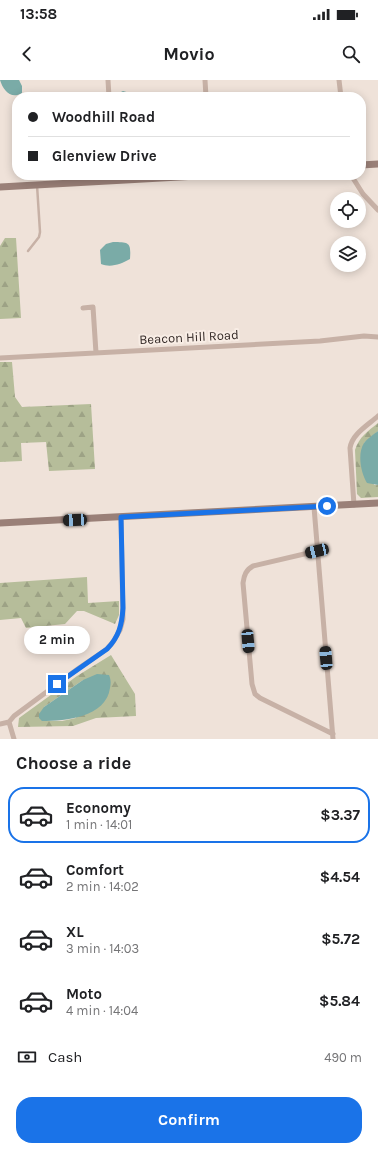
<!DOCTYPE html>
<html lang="en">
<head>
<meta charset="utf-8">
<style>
	body { margin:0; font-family:Karla,sans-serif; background:#f2f2f2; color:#202124; height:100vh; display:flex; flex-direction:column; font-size:15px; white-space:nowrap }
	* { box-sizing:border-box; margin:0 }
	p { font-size:13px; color:#757577 }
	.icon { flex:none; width:22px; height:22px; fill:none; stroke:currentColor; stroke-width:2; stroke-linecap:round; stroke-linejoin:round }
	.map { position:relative; height:659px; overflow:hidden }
	.side { display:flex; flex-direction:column; background:#fff; flex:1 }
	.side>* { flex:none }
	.guide { position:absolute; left:12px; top:12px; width:354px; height:88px; border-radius:16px; box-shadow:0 2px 10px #0003; display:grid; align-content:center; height:88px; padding:0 16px; background:#fff }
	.controls { position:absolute; left:330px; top:112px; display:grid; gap:8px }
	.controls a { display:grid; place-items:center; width:36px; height:36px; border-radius:50%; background:#fff; box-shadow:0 2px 10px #0003; font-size:20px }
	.end { position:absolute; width:18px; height:18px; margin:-9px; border:5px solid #1a73e8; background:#fff; box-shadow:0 0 0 2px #fff }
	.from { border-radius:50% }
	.bubble { position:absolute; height:28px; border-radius:14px; background:#fff; box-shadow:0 2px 10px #0003; font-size:13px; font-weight:700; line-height:28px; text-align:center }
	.car { position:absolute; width:12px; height:24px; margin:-12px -6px; border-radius:5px; box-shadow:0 0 3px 1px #0007; background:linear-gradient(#222 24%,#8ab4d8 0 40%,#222 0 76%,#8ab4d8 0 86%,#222 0) }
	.guide b { display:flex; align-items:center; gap:14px; height:38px; font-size:15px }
	.guide b+b { border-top:1px solid #e0e0e0 }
	.guide i { width:10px; height:10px; background:#202124 }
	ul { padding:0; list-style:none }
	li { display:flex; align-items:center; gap:12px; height:56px; margin:0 8px 6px; padding:0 8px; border:2px solid transparent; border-radius:16px }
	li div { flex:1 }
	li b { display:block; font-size:15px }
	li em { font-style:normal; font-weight:700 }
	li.selected { border-color:#1a73e8 }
	li>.icon { width:36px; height:36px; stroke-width:1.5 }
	h2 { padding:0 16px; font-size:18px; line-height:48px }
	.pay { display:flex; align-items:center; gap:10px; height:44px; padding:0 16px; font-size:15px }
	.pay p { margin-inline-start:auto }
	.action { display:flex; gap:8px; margin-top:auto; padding:8px 16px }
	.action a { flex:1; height:46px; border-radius:16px; background:#1a73e8; color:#fff; font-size:16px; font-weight:700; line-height:46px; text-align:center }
	.status { display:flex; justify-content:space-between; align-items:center; height:28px; padding:0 20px; background:#fff; direction:ltr }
	.status svg { height:11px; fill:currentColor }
	header { display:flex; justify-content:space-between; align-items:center; height:52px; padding:0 16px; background:#fff; font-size:18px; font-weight:700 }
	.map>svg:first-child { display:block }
	.forest { fill:url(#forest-firs); fill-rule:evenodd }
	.water { fill:#7aaba7 }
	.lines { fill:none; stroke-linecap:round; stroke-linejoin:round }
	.lane { stroke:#c7b1a6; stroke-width:2.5 }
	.street { stroke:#c7b1a6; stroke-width:5 }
	.secondary { stroke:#9a8078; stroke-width:7 }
	.route { stroke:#1a73e8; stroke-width:5 }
	.labels { text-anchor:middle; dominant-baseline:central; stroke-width:4; stroke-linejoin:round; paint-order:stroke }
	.street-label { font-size:13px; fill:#332926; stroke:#f8ede5 }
</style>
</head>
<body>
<div class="status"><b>13:58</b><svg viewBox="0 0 49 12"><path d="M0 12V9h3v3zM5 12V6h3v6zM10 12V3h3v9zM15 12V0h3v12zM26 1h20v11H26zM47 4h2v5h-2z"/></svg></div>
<header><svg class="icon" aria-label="back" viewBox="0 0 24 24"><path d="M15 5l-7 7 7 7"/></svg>Movio<svg class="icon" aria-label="search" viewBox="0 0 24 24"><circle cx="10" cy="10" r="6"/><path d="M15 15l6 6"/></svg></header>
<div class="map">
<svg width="378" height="659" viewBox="0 0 378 659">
	<defs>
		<pattern id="forest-firs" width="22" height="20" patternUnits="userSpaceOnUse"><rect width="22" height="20" fill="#b6bd9a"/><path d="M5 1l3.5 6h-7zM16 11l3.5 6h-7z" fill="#9da285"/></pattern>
	</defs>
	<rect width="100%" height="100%" fill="#efe2d9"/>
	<path class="forest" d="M 5,158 L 16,158 L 21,238 L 0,239 L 0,166 Z
		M 0,282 L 12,282 L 15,317 L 22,327 L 91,324 L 95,389 L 49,391 L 46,362 L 21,363 L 22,381 L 0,382 Z
		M 378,343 L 378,351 L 364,363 L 374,405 L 378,405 L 378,417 L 361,418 L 357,414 L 355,370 C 359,357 368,351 378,343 Z
		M 87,497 L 88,523 L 119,521 L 119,535 L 115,544 L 84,531 L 77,531 L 65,544 L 26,548 L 21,538 L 0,540 L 0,503 Z
		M 111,575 L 135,614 L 136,636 L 96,638 L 73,646 L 18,647 L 19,638 L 77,596 ZM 83,600 L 76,638 L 62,641 L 43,641 L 44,627 Z"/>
	<path class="water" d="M 0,0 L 19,0 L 22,6 L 22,13 C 11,20 3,10 0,0 Z
		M 123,11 L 133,14 L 137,17 L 118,17 L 121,12 Z
		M 113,162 C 130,162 131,163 130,179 C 121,184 111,188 101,184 L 100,170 L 106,164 Z
		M 378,351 L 378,405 L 367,403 C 361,393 357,374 364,363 C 367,359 374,354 378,351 Z
		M 97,594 L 109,595 C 111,600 111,603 110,608 C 106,637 66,641 42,641 L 39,638 L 39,634 L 44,627 L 83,600 Z"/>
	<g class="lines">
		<path class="lane" d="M 28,171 L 39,157 L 40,152 L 37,105"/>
		<path class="street" d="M 108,0 L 109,17
			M 205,0 L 206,17
			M 339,0 L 341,17
			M 351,95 L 363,114 L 378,130
			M 83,228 L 93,227 L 96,273
			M 0,278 L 320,261 L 364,256 L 378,257
			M 354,425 L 350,368 C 352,354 368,345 378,336
			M 314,427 L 333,659
			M 317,471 L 253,486 C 246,490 244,495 243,503 L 252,604 L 255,614 L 260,618 L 333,654
			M 9,642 L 14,659
			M 0,644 L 9,642 L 14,636 L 79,588 L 107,569 L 113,562 L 120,550 L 123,539 L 121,437"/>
		<path class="secondary" d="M 361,85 L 378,84
			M 0,107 L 215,95
			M 0,443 L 378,423"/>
	</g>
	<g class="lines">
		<path class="route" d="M 57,604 L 107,569 C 119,557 122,544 123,528 L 121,437 L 327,426"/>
	</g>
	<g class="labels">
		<g class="street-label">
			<text transform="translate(189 257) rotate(-3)">Beacon Hill Road</text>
		</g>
	</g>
</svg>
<div class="controls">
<a><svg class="icon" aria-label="locate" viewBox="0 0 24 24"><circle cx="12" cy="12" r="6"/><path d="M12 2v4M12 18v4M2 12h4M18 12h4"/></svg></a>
<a><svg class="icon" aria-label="layers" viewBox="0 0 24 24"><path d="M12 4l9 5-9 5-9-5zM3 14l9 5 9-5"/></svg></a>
</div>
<i class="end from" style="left:327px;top:426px"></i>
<i class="end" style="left:57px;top:604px"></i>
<div class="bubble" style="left:24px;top:546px;width:66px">2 min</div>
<i class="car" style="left:75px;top:440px;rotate:267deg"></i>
<i class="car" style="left:317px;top:471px;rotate:257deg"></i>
<i class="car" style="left:248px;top:561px;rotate:175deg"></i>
<i class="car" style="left:326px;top:578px;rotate:355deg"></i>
<div class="guide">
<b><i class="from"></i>Woodhill Road</b>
<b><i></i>Glenview Drive</b>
</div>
</div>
<section class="side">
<h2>Choose a ride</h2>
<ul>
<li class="selected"><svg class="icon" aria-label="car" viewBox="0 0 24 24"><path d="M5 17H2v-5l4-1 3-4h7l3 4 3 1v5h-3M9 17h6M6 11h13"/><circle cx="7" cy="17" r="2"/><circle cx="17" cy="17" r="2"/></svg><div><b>Economy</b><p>1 min · 14:01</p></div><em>$3.37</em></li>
<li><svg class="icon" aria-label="car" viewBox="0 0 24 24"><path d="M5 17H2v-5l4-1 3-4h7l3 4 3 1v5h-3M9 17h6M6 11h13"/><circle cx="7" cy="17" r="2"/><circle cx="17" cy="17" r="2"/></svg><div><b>Comfort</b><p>2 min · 14:02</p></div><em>$4.54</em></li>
<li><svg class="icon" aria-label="car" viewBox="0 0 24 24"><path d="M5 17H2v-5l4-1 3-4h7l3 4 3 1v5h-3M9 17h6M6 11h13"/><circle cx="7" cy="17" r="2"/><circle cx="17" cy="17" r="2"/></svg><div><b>XL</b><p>3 min · 14:03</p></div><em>$5.72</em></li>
<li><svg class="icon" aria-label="car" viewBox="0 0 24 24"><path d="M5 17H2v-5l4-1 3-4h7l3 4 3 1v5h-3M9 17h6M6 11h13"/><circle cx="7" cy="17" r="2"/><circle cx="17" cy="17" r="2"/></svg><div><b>Moto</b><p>4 min · 14:04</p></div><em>$5.84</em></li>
</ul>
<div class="pay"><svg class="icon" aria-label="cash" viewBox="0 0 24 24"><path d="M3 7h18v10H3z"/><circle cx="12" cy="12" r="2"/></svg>Cash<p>490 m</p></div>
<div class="action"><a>Confirm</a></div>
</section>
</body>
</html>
